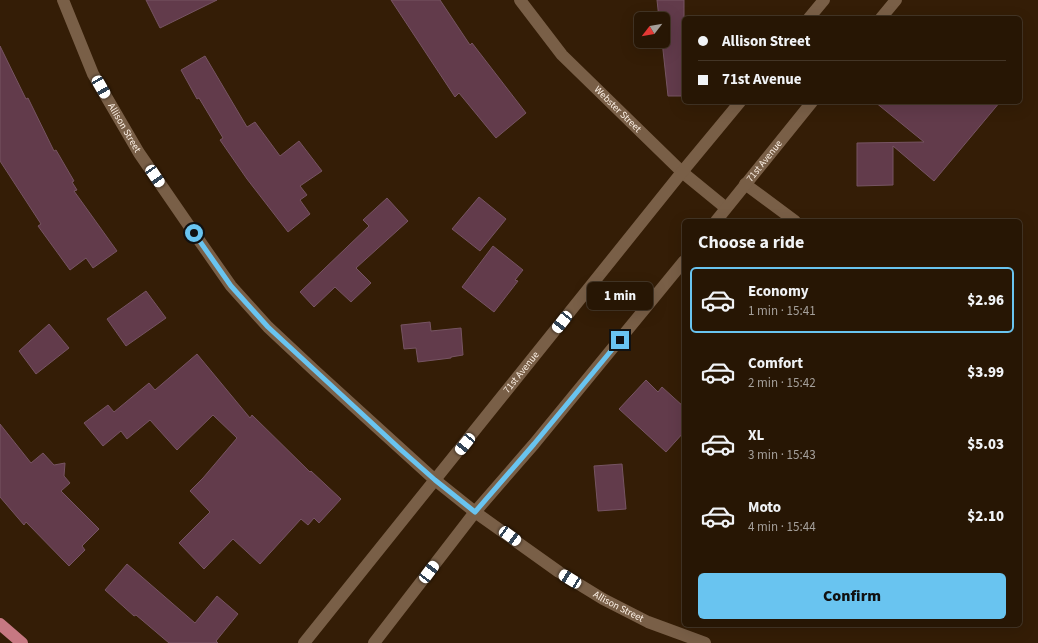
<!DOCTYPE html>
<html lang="en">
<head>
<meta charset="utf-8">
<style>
	body { margin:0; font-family:"Source Sans 3",sans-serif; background:#332313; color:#f1f3f6; height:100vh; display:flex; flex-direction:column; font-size:15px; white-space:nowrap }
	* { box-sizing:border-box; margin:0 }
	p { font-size:13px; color:#a49f9a }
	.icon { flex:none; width:22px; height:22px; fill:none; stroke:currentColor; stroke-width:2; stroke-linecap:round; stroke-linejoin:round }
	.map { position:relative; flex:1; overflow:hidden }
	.panel { position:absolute; left:682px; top:219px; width:340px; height:408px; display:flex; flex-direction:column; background:#271604; border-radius:6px; box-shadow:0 4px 16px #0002,0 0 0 1px #433526 }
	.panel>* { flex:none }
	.top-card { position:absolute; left:682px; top:16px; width:340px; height:88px; border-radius:6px; box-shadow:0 4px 16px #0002,0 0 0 1px #433526; display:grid; align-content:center; height:88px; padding:0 16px; background:#271604 }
	.needle { width:26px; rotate:239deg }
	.buttons { position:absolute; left:634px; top:12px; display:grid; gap:8px }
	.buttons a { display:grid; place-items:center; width:36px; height:36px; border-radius:6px; background:#271604; box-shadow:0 4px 16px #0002,0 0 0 1px #433526; font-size:20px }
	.end { position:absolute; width:18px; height:18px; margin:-9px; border:5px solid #69c4f0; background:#111; box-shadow:0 0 0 2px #111 }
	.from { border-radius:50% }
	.bubble { position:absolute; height:28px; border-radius:6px; background:#271604; box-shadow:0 4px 16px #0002,0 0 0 1px #433526; font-size:13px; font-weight:800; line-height:28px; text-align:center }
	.car { position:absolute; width:12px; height:24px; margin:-12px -6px; border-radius:5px; box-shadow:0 0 3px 1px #0007; background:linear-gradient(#fff 24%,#345 0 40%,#fff 0 76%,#345 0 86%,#fff 0) }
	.top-card b { display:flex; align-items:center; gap:14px; height:38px; font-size:15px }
	.top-card b+b { border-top:1px solid #433526 }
	.top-card i { width:10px; height:10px; background:#f1f3f6 }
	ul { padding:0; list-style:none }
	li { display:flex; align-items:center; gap:12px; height:66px; margin:0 8px 6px; padding:0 8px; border:2px solid transparent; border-radius:6px }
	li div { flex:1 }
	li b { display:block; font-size:15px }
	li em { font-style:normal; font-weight:800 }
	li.selected { border-color:#69c4f0 }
	li>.icon { width:36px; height:36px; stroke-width:1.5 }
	h2 { padding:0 16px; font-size:18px; line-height:48px }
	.action { display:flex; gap:8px; margin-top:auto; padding:8px 16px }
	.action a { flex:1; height:46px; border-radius:6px; background:#69c4f0; color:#111; font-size:16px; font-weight:800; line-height:46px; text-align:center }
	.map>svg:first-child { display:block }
	.building { fill:#623b4b; stroke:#765462 }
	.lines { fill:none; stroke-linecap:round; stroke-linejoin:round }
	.minor { stroke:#795f47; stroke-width:12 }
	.major { stroke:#c67882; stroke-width:12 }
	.route { stroke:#69c4f0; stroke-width:5 }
	.labels { text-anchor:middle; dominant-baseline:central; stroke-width:3; stroke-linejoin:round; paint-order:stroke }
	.street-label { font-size:10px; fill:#fdf1e6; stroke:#341d06 }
</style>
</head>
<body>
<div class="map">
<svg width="1038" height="643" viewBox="0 0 1038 643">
	<rect width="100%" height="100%" fill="#341d06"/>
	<path class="building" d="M 146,0 L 217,0 L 160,28 Z
		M 391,0 L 440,0 L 470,45 L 472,43 L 526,113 L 496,138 L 459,93 L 455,97 Z
		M 657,0 L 684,0 L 684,96 L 668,96 L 662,41 L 663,41 L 663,19 L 659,19 Z
		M 0,46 L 26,99 L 28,98 L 54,151 L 56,150 L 74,181 L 72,182 L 77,190 L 74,191 L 117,251 L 93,268 L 86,258 L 70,270 L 38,226 L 41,224 L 0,161 Z
		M 205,56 L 247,127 L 255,122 L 280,156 L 299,141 L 322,171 L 300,186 L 307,195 L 300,200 L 310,214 L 288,232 L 247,179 L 220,140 L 223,138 L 199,98 L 197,99 L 181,70 Z
		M 875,102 L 1000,102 L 934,181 L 893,146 L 893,185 L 857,186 L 857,143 L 924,142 Z
		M 479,197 L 506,219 L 480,251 L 452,229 Z
		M 387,198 L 408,221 L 356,268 L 371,283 L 351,302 L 335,287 L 314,307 L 300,292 L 369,226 L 363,220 Z
		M 493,246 L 523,270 L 515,280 L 518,281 L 494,312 L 462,287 Z
		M 146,291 L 166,318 L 126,346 L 107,319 Z
		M 430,322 L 431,331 L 461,328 L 463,355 L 451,357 L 451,358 L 418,362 L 416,348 L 404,349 L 401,325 Z
		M 49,324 L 69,348 L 36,374 L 19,351 Z
		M 197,354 L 250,418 L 252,415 L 310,472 L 311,471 L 341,499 L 319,523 L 314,518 L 308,525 L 301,519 L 260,564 L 233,539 L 204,569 L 179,543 L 210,512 L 190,491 L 203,478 L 237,438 L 213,415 L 177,450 L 150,420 L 127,439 L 121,431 L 103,446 L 84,423 L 108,405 L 114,412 L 149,383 L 155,390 Z
		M 646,380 L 658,392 L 662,387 L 684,407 L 684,432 L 666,452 L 619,409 Z
		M 0,424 L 31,463 L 43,453 L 54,465 L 65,463 L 64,476 L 70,483 L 61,491 L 99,529 L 82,546 L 85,550 L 69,566 L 26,522 L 24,525 L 0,497 Z
		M 622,464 L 626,509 L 598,511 L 594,466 Z
		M 127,564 L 195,623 L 217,596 L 238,614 L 216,641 L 218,643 L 169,643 L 136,615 L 134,616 L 105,590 Z"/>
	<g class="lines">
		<g class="minor">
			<path id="s1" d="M 63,0 L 93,74 L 139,153 L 194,233 L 231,286 L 268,327 L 315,371 L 435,480 L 475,512 L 559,572 L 603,599 L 648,622 L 705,643"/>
			<path id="s2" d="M 520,0 L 562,55 L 682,172 L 726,208"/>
			<path d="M 809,18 L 824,0"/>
			<path d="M 881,18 L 896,0"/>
			<path d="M 745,184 L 795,221"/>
			<path id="s3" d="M 716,221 L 812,102"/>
			<path id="s4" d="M 304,643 L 682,172 L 740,102"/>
			<path d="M 374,643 L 475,512 L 534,444 L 684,261"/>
		</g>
		<path class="major" d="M 0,624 L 22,643"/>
	</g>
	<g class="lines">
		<path class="route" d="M 194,233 L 231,286 L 268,327 L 400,449 L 435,480 L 475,512 L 534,444 L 620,340"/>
	</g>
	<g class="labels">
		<g class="street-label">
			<text stroke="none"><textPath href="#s2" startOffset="147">Webster Street</textPath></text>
			<text stroke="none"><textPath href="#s1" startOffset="142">Allison Street</textPath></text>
			<text stroke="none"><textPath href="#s3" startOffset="77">71st Avenue</textPath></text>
			<text stroke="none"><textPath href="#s4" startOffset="347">71st Avenue</textPath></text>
			<text stroke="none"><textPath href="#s1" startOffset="838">Allison Street</textPath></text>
		</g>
	</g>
</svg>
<div class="buttons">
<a><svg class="needle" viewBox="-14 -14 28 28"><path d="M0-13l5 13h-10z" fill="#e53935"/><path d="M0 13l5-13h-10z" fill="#a49f9a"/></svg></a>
</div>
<i class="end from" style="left:194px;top:233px"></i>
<i class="end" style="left:620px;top:340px"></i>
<div class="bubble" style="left:587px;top:282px;width:66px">1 min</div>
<i class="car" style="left:101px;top:87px;rotate:150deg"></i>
<i class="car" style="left:155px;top:176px;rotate:146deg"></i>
<i class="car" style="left:562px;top:322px;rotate:218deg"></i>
<i class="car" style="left:465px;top:444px;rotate:219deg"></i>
<i class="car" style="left:510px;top:536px;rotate:126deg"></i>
<i class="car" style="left:429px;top:572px;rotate:37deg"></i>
<i class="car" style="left:570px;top:579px;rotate:302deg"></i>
<div class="top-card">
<b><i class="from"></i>Allison Street</b>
<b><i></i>71st Avenue</b>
</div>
<section class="panel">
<h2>Choose a ride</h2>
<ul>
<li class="selected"><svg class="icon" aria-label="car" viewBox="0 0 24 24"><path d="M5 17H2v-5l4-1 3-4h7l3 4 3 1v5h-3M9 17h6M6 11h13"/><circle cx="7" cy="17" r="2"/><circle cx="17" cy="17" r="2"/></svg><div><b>Economy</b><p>1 min · 15:41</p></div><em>$2.96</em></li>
<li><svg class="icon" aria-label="car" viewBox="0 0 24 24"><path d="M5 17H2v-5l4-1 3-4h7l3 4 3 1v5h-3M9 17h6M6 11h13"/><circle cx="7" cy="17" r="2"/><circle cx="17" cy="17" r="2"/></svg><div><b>Comfort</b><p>2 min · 15:42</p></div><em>$3.99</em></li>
<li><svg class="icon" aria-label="car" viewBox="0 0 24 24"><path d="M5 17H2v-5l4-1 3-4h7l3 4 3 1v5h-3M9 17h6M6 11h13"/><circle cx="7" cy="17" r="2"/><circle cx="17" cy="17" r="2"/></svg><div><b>XL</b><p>3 min · 15:43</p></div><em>$5.03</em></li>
<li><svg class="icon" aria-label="car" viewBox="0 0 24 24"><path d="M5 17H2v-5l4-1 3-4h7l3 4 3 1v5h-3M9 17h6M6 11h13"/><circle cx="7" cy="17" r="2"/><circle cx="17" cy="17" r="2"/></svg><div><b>Moto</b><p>4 min · 15:44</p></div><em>$2.10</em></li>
</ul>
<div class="action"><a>Confirm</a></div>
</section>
</div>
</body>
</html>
